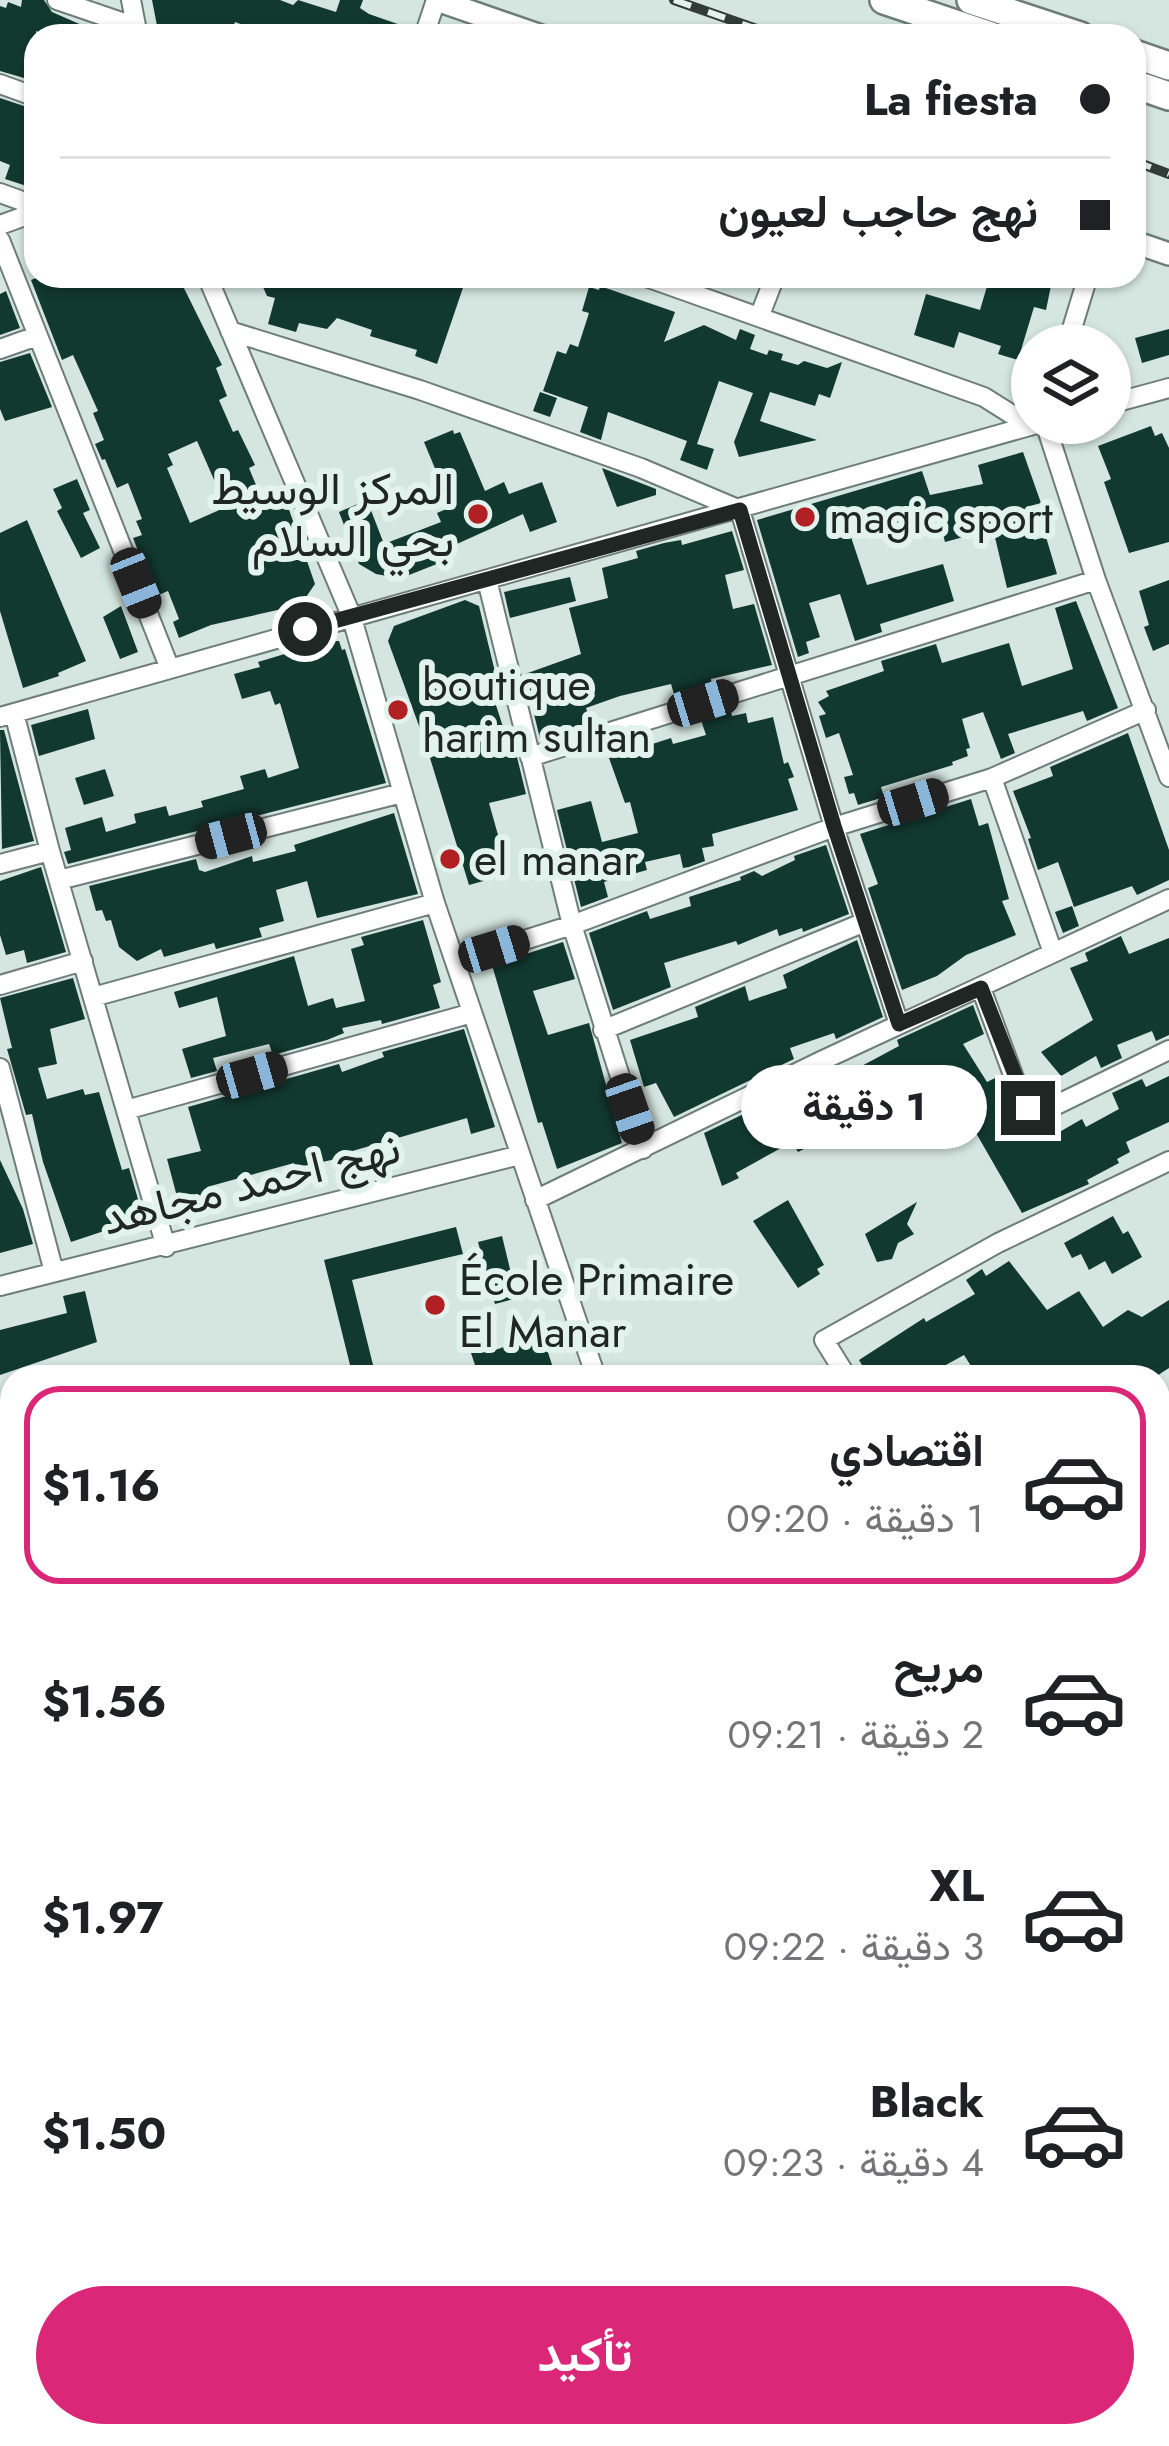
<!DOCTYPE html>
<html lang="ar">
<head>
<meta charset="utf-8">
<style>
	body { margin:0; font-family:Jost,Vazirmatn,sans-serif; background:#f2f2f2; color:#202124; direction:rtl; height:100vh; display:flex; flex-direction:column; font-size:45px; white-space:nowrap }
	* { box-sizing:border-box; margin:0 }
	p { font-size:39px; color:#757577 }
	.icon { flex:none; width:66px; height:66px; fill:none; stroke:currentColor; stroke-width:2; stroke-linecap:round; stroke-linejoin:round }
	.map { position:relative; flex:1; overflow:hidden; direction:ltr }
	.side { position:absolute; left:0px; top:1365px; width:1170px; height:1083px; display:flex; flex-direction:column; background:#fff; border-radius:36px 36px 0 0; box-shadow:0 3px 9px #0004; direction:rtl }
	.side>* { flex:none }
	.banner { position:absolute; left:24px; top:24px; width:1122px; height:264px; border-radius:36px; box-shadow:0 3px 9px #0004; direction:rtl; display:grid; align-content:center; height:264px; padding:0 36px; background:#fff }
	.buttons { position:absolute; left:1011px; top:324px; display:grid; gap:24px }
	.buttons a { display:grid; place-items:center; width:120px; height:120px; border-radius:50%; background:#fff; box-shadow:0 3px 9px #0004; font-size:60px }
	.end { position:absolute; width:54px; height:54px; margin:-27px; border:15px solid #202624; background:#fff; box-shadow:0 0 0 6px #fff }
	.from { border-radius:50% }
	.bubble { position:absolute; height:84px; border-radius:42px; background:#fff; box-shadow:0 3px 9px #0004; font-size:39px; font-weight:700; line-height:84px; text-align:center; direction:rtl }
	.car { position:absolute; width:36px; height:72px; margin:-36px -18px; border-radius:15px; box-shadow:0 0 9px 3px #0007; background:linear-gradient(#222 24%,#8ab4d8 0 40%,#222 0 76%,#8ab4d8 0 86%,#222 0) }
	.banner b { display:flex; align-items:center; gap:42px; height:114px; font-size:45px }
	.banner b+b { border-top:3px solid #e0e0e0 }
	.banner i { width:30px; height:30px; background:#202124 }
	ul { padding:21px 0 0; list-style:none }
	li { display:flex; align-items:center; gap:36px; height:198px; margin:0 24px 18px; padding:0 12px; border:6px solid transparent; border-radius:36px }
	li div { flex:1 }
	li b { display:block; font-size:45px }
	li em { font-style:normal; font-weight:700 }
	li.on { border-color:#db2777 }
	li>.icon { width:108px; height:108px; stroke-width:1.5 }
	.button { display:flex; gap:24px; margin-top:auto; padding:24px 36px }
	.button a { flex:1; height:138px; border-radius:72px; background:#db2777; color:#fff; font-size:48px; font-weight:700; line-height:138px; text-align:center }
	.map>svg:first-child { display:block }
	.green { fill:#88c9b8 }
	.building { fill:#123930; fill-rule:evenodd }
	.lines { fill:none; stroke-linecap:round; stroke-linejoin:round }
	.minor-casing { stroke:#6e7d78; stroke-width:22 }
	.tertiary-casing { stroke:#6e7d78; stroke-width:26 }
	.primary-casing { stroke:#6e7d78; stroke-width:32 }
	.minor { stroke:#fff; stroke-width:18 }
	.tertiary { stroke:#fff; stroke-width:21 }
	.primary { stroke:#fff; stroke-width:27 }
	.rail-casing { stroke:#333b38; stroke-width:10 }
	.rail { stroke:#e2f3ee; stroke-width:6; stroke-dasharray:18; stroke-linecap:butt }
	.route { stroke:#202624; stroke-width:15 }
	.poi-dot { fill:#b12022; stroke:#e2f3ee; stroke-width:4.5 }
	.labels { text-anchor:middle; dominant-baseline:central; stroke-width:12; stroke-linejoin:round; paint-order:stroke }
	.poi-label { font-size:45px; fill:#202624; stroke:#e2f3ee; text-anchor:start }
	.street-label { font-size:45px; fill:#202624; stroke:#e2f3ee }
</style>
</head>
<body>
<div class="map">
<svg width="1169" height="2446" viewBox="0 0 1169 2446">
	<rect width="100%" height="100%" fill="#d5e6e1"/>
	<path class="green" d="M 12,2359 L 12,2436 L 99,2436 L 103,2446 L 0,2446 L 0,2363 Z"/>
	<path class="building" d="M 22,0 L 44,0 L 52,12 L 107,36 L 50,36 L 36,31 L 36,70 L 27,68 L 24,78 L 0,71 L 0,6 L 6,8 L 8,2 L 21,7 Z
		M 152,0 L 280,0 L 293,5 L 298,0 L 336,12 L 340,0 L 363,0 L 360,8 L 369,14 L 412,29 L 411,36 L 273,36 L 235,22 L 230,36 L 205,36 L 185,30 L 184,36 L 159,36 Z
		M 0,98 L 36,110 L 36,189 L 5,179 L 10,165 L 0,161 Z
		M 41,276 L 178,276 L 222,365 L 216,368 L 227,396 L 219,400 L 233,432 L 238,430 L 255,465 L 249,468 L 266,509 L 286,501 L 315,584 L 304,600 L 291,607 L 211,625 L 179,638 L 173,622 L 179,619 L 168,591 L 156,596 L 133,538 L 142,535 L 136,521 L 142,519 L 128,483 L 117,488 L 105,459 L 102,460 L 95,444 L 104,440 L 93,413 L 98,411 L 73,355 L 62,360 L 31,280 ZM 197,441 L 226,507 L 190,523 L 167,468 L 173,465 L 168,454 Z
		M 258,276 L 287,276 L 314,285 L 316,276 L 467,276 L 437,364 L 415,356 L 417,350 L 370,336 L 372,330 L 337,318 L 327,329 L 299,323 L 296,332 L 268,324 L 275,298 L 267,296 Z
		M 990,276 L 1053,276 L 1046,310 L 1034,307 L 1018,360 L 998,354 L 1001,346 L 959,332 L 954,348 L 914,335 L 926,294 L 980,310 Z
		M 600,286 L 675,312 L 664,342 L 704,325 L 736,340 L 740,329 L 755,335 L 750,349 L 767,355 L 769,350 L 783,354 L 781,360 L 798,365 L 804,361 L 827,368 L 842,362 L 830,398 L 819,394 L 815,406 L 770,392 L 760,421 L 817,440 L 739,457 L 734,442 L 753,393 L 719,381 L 697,444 L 714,449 L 707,470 L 680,460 L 687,441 L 608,412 L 601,440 L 580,432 L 588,407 L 543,391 L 557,351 L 566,354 L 570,344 L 578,347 L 589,313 L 582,311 L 589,287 L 599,290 Z
		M 6,291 L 20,328 L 0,335 L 0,294 Z
		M 1169,329 L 1169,355 L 1142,363 L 1135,338 Z
		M 30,353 L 52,407 L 5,421 L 0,409 L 0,362 Z
		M 540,392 L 557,398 L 550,417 L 533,411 Z
		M 1151,426 L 1155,436 L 1162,433 L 1169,448 L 1169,542 L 1129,553 L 1104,482 L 1111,479 L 1098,446 Z
		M 453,430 L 454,434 L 460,432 L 485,491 L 504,482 L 509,494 L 542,482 L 557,522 L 530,532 L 523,514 L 448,548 L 452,558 L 404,577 L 402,572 L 387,576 L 376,574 L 359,564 L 339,512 L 367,500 L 384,544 L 441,522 L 437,513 L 451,507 L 424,442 Z
		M 1023,452 L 1041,503 L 1026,507 L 1034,540 L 1046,537 L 1057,574 L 1007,588 L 993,529 L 945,542 L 937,511 L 885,526 L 851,537 L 867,585 L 943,564 L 954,601 L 880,624 L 882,632 L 855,641 L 840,594 L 809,603 L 820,637 L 806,642 L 809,653 L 798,657 L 757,520 L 922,471 L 930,495 L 983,484 L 978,465 Z
		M 602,468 L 656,489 L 656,495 L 617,507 Z
		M 77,479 L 90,510 L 83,513 L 100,548 L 81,558 L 57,511 L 62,508 L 53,489 Z
		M 27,520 L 86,661 L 58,673 L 59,676 L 23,688 L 0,611 L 0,533 Z
		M 732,531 L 744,570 L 725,575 L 733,609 L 754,604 L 772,665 L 711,679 L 712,685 L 674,694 L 671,684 L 620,696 L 586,708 L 591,724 L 540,739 L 534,714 L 537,712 L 525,674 L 581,654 L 569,608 L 608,598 L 602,568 L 638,558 L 636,551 L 664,543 L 681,540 L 682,545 Z
		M 570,577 L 576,601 L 510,618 L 504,592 Z
		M 1169,580 L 1169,644 L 1153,651 L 1144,627 L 1149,625 L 1139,591 Z
		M 465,600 L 479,606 L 497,680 L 491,682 L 494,699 L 504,730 L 510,728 L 526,794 L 489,803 L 509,874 L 469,885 L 426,745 L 388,641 L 394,626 Z
		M 1076,601 L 1118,708 L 1087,721 L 1083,711 L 1008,734 L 1015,753 L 1001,759 L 983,712 L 962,719 L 970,748 L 966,749 L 968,756 L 952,762 L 953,765 L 881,787 L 884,797 L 858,805 L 854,793 L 849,794 L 844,777 L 853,775 L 839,733 L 826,738 L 819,716 L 826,714 L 818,702 L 829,696 L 826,691 L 884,671 L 881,661 L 936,644 L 942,663 L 1009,643 L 1022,686 L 1073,669 L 1055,608 Z
		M 121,606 L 138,652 L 120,659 L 103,617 Z
		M 328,641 L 339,641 L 342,650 L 345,649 L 386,783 L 68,864 L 64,852 L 71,850 L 65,828 L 102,817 L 106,832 L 136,823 L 134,814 L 166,806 L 169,816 L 203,807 L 201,801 L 244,789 L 240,776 L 265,769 L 268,778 L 299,768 L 280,703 L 275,705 L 270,691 L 242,699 L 234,674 L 260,667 L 258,662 Z
		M 88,709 L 95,739 L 39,756 L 31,725 Z
		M 731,711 L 732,716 L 746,713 L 748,723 L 773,717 L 784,764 L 788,762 L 794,777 L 788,779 L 798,810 L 712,834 L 714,846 L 702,848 L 705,861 L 689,867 L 683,868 L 680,854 L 645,862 L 647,870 L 604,882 L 608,897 L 581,907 L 557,810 L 591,801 L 602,842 L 638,833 L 630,802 L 625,803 L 609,758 L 671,738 L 673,744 L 706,735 L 701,720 Z
		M 0,730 L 4,730 L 34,841 L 2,849 Z
		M 1128,733 L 1169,850 L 1169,880 L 1137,895 L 1132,886 L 1074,907 L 1058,862 L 1038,870 L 1028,839 L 1031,838 L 1013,791 L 1053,776 L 1050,767 Z
		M 105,769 L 114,796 L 84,805 L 75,778 Z
		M 971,799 L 979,826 L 988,823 L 1009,899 L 1002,901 L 1016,935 L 966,955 L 937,976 L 902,990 L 868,888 L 878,884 L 860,834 Z
		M 394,813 L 418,894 L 317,918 L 307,881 L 276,890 L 284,921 L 259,928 L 262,937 L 216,949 L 214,943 L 164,957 L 161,949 L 137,961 L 119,947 L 111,920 L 106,921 L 102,910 L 96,911 L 89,886 L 196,859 L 199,870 L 205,872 L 252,856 L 253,862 L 296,851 L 294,845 Z
		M 826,845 L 849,914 L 803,932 L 802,928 L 779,936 L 777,929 L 738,945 L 736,941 L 664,963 L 671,987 L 613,1010 L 589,933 L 647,911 L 650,919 L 691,906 L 689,897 L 741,880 L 740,877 L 754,871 L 762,876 L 795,860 L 794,856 Z
		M 41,867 L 66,952 L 27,963 L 24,950 L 6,955 L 0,935 L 0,881 Z
		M 1072,906 L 1079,926 L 1063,933 L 1055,912 Z
		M 423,920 L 441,982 L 433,985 L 440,1008 L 382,1024 L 381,1020 L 342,1028 L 344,1033 L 327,1040 L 273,1055 L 269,1044 L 213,1058 L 217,1071 L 191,1078 L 182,1049 L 226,1036 L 217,997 L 179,1008 L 174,992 L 294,956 L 308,1006 L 333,998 L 336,1008 L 365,1001 L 351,949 L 364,945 L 361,937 Z
		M 1121,936 L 1129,954 L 1169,938 L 1169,1035 L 1156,1041 L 1152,1031 L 1117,1045 L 1122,1058 L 1101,1068 L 1096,1056 L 1061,1076 L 1041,1052 L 1093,1020 L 1070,968 L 1088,961 L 1085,953 Z
		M 857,940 L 883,1017 L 836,1039 L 834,1033 L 790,1048 L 794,1059 L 674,1117 L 656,1083 L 644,1087 L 630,1040 L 698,1017 L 695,1007 L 745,986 L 749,1001 L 787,988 L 783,975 Z
		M 563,942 L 575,979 L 533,991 L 548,1035 L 589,1023 L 622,1143 L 557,1169 L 542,1122 L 538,1123 L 492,965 Z
		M 73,978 L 85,1019 L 50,1029 L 57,1064 L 38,1068 L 47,1099 L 83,1089 L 85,1095 L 99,1092 L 122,1170 L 129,1168 L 142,1213 L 134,1221 L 71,1242 L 43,1162 L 32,1114 L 26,1115 L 7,1049 L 12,1048 L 0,998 Z
		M 973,1005 L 984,1034 L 963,1044 L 987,1082 L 999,1076 L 1008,1101 L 1005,1103 L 1025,1141 L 1054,1129 L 1056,1134 L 1082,1119 L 1086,1127 L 1119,1109 L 1112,1093 L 1142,1079 L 1146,1087 L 1169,1076 L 1169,1122 L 1126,1142 L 1130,1152 L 1117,1159 L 1119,1163 L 1087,1180 L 1089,1184 L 1022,1213 L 972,1126 L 960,1132 L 950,1113 L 888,1147 L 865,1108 L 870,1106 L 856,1069 L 899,1046 L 897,1040 Z
		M 464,1029 L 495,1127 L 471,1134 L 467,1118 L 335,1156 L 336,1159 L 295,1168 L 294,1163 L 207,1187 L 210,1201 L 180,1208 L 167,1159 L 201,1151 L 188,1107 L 339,1064 L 342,1072 L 384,1057 L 382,1052 Z
		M 807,1095 L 824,1129 L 812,1135 L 816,1143 L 798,1152 L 792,1142 L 736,1173 L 739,1178 L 722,1186 L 704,1133 L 779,1097 L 782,1108 Z
		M 0,1160 L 23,1209 L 33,1244 L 0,1253 Z
		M 788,1200 L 824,1265 L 817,1269 L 820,1274 L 798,1288 L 753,1221 Z
		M 917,1202 L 907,1224 L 914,1234 L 898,1243 L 892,1259 L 877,1262 L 865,1234 Z
		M 1113,1216 L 1123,1234 L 1128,1231 L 1142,1257 L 1112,1274 L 1105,1261 L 1089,1270 L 1081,1254 L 1072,1258 L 1064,1243 Z
		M 456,1227 L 463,1254 L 352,1280 L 376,1377 L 353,1377 L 324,1260 Z
		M 502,1236 L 517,1298 L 495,1304 L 478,1242 Z
		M 1009,1261 L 1047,1310 L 1079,1291 L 1103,1327 L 1128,1310 L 1142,1317 L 1169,1300 L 1169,1368 L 1155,1377 L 978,1377 L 964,1355 L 924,1377 L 869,1377 L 859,1360 L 924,1318 L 926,1322 L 975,1294 L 966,1280 L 982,1269 L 986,1276 Z
		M 85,1291 L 97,1342 L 0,1375 L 0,1330 L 67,1313 L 63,1296 Z
		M 542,1334 L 556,1377 L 479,1377 L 471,1353 L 490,1346 L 492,1351 Z"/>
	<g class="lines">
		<defs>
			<path id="minor" d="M 57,0 L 136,27
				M 131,0 L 138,36
				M 424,36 L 436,0
				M 0,84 L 36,97
				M 0,193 L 36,206
				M 0,225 L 36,212
				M 0,240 L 170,669
				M 207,276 L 351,615 L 435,903 L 596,1377
				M 643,276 L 984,397 L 1030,426
				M 760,315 L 775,276
				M 230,331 L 420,390 L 641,468 L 740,510 L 834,827 L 899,1024
				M 1067,345 L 1088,276
				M 0,349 L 37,336
				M 1110,404 L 1169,388
				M 1045,423 L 1096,580 L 1169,777
				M 487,580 L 572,925 L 643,1149
				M 14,713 L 50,851 L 166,1247
				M 0,717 L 1040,423
				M 530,757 L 1096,580
				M 992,778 L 1053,953
				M 0,864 L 50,851
				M 59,880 L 402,793
				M 455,962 L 572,925 L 834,827 L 992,778 L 1146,710
				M 0,985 L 83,961
				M 981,988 L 1020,1094 L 1032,1111 L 1044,1111 L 1169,1050
				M 93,997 L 435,903
				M 603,1030 L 865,922
				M 0,1068 L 54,1272
				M 126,1110 L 472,1013
				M 535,1200 L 821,1061 L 1169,899
				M 0,1286 L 520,1155
				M 847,1377 L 824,1340 L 998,1243 L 1169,1161
				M 1158,1430 L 1169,1425
				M 0,1848 L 12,1844
				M 1158,2050 L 1169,2049
				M 1158,2317 L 1169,2313
				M 0,2339 L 12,2335
				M 122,2436 L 126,2446
				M 441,2436 L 445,2446
				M 972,2436 L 976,2446
				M 343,2446 L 365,2436
				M 742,2446 L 765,2436
				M 1142,2446 L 1169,2435"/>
			<path id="tertiary" d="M 437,0 L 541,36
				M 1134,242 L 1169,254"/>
			<path id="primary" d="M 884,0 L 991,36
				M 971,0 L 1080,36
				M 1134,54 L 1169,66
				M 1134,84 L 1169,96"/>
		</defs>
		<use href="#minor" class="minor-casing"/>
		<use href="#tertiary" class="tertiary-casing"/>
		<use href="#primary" class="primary-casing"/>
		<use href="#minor" class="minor"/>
		<use href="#tertiary" class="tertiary"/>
		<use href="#primary" class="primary"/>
		<defs>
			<path id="rail" d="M 674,0 L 777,36
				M 1134,161 L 1169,174"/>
		</defs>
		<use href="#rail" class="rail-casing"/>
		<use href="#rail" class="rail"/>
	</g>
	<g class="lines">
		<path class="route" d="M 305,629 L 740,510 L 834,826 L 899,1024 L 981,988 L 1028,1108"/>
	</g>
	<g class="poi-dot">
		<circle cx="478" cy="514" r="12"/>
		<circle cx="805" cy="517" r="12"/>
		<circle cx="398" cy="710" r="12"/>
		<circle cx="450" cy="859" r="12"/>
		<circle cx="435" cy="1305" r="12"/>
	</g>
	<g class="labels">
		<g class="poi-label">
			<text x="454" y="488" text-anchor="end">المركز الوسيط<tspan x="454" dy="52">بحي السلام</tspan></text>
			<text x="829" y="517">magic sport</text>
			<text x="422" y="684">boutique<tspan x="422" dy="52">harim sultan</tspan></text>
			<text x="474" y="859">el manar</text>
			<text x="459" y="1279">École Primaire<tspan x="459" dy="52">El Manar</tspan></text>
		</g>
		<g class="street-label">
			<text transform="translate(251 1183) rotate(-14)">نهج احمد مجاهد</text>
		</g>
	</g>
</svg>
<div class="buttons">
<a><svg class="icon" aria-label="layers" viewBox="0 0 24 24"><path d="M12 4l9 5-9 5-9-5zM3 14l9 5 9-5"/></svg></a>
</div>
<i class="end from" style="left:305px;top:629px"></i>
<i class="end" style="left:1028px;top:1108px"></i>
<div class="bubble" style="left:741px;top:1065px;width:246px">1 دقيقة</div>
<i class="car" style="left:136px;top:583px;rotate:158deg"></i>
<i class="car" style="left:703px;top:703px;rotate:73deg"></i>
<i class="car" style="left:913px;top:802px;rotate:73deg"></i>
<i class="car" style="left:231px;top:836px;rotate:255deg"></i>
<i class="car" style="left:494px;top:949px;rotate:73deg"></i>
<i class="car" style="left:252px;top:1075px;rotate:74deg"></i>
<i class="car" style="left:630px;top:1109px;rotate:161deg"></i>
<div class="banner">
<b><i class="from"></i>La fiesta</b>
<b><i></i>نهج حاجب لعيون</b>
</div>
<section class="side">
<ul>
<li class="on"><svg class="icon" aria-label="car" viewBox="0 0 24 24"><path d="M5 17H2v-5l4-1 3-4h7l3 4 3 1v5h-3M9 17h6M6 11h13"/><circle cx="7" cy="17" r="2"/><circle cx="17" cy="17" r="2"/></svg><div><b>اقتصادي</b><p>1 دقيقة · 09:20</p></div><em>$1.16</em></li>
<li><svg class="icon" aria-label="car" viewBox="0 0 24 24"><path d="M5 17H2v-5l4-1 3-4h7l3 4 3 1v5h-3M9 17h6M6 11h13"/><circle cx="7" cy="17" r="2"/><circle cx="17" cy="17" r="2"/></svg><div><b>مريح</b><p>2 دقيقة · 09:21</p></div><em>$1.56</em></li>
<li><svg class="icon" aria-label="car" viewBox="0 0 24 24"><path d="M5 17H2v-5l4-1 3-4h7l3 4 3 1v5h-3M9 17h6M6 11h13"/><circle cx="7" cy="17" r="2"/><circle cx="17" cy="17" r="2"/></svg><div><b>XL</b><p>3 دقيقة · 09:22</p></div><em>$1.97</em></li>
<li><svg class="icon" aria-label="car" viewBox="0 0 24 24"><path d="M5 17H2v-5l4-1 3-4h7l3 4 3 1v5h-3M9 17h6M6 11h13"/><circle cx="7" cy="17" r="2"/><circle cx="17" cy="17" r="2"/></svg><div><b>Black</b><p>4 دقيقة · 09:23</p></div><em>$1.50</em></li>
</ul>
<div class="button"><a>تأكيد</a></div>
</section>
</div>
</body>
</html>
